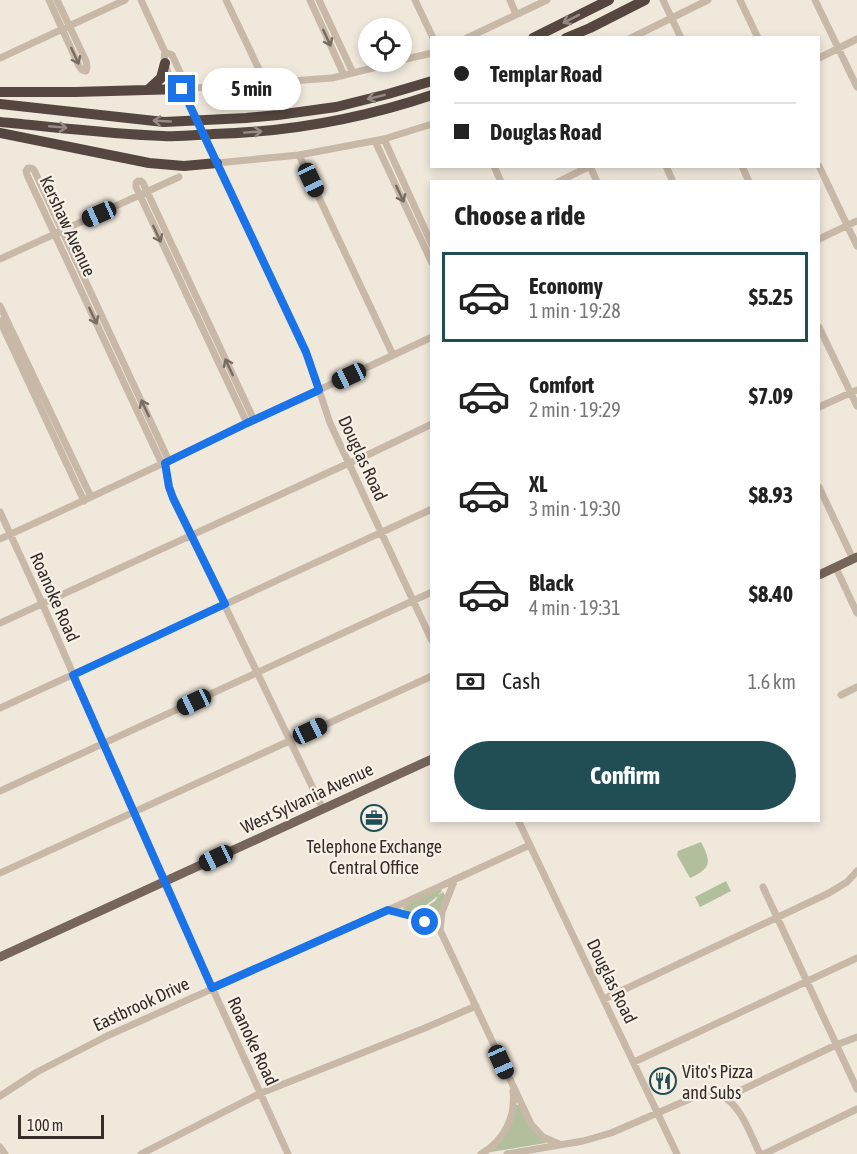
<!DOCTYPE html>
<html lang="en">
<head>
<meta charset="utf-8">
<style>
	body { margin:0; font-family:"Asap Condensed",sans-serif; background:#f2f2f2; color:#222; height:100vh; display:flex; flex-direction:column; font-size:22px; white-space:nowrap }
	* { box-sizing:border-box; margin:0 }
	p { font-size:20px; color:#767676 }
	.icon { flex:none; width:33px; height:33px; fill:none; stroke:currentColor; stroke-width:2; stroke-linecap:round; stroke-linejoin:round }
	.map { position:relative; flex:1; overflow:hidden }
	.panel { position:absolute; left:430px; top:180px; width:390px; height:642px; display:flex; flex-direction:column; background:#fff; border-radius:0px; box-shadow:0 3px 9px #0003 }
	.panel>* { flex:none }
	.guide { position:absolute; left:430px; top:36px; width:390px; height:132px; border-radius:0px; box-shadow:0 3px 9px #0003; display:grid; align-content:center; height:132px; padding:0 24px; background:#fff }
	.buttons { position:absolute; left:358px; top:18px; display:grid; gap:12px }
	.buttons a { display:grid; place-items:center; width:54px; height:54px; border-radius:50%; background:#fff; box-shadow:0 3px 9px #0003; font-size:30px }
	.scale { position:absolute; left:18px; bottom:15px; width:86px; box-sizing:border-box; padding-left:6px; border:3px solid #352d28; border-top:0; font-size:16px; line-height:21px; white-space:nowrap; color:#352d28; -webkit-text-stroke:4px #f8f1e7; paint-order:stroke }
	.end { position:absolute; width:27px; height:27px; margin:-14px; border:8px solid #1a73e8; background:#fff; box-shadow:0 0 0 3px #fff }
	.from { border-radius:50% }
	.bubble { position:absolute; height:42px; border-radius:21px; background:#fff; box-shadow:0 3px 9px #0003; font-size:20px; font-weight:700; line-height:42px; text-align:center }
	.car { position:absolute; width:18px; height:36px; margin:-18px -9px; border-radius:8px; box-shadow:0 0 4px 2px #0007; background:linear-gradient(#222 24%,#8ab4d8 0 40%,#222 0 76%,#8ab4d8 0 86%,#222 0) }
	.guide b { display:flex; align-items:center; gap:21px; height:57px; font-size:22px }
	.guide b+b { border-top:2px solid #e0e0e0 }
	.guide i { width:15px; height:15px; background:#222 }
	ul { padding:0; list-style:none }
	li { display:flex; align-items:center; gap:18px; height:90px; margin:0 12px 9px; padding:0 12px; border:3px solid transparent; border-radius:0px }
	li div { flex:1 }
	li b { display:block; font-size:22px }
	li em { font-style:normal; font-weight:700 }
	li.selected { border-color:#204e54 }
	li>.icon { width:54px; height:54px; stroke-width:1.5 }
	h2 { padding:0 24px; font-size:27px; line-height:72px }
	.pay { display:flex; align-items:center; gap:15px; height:66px; padding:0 24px; font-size:22px }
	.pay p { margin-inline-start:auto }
	.cta { display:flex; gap:12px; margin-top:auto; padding:12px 24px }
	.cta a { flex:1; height:69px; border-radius:36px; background:#204e54; color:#fff; font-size:24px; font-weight:700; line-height:69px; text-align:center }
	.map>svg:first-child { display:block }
	.green { fill:#b1bf9c }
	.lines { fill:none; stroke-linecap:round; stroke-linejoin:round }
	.minor { stroke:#c8b8a8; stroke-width:7 }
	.major { stroke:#76655a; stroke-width:9 }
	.highway { stroke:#55473f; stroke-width:10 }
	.minor-bridge { stroke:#c8b8a8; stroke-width:7 }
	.oneway { stroke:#968b82 }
	.oneway2 { stroke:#776c62 }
	.route { stroke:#1a73e8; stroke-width:8 }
	.labels { text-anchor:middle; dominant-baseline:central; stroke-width:4.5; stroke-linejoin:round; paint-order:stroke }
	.street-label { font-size:18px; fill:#352d28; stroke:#f8f1e7 }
	.poi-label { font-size:18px; fill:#352d28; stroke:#f8f1e7 }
</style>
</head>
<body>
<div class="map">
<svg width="857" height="1154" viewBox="0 0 857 1154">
	<rect width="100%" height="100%" fill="#f0e8db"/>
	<path class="green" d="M 701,842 C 711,861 712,868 690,878 L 677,855 L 678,851 Z
		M 726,881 L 731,891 L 700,907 L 695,897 Z
		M 441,889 L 442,891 L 438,895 L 443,892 L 445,895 L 438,926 L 428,920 L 429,908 L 430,907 L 429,905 L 435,901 L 438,896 L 426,905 L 426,919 L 403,909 L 404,906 Z
		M 516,1105 L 518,1105 L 546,1141 L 546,1143 L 491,1152 L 490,1151 Z"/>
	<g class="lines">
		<path class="minor" d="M 49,0 L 79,66 L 82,70 L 86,71
			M 57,0 L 86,61 L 87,67 L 86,71
			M 141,0 L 165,52 C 162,64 171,83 182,89
			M 226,0 L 266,84
			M 310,0 L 344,75
			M 319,0 L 353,73
			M 415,0 L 433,38
			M 510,0 L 516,14
			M 663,0 L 681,38
			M 740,0 L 758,38
			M 815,0 L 857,87
			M 467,38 L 547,0
			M 631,38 L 708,0
			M 165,52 L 172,55 L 185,83 L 182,89
			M 0,58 L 125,0
			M 819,58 L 857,39
			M 402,60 L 432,53
			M 182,89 L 332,78 L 397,62
			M 384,139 L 432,245
			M 375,141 L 432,263
			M 299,155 L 393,355
			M 215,159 L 309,360 L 330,423 L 432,641
			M 217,163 L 299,155 L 384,139 L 432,124
			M 494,166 L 501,182
			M 590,166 L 597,182
			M 666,166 L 673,182
			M 742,166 L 749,182
			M 819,166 L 857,246
			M 558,182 L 590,166
			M 819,239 L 857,221
			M 0,259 L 179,177
			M 0,306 L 91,497
			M 0,321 L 84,501
			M 819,327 L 857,406
			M 819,407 L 857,390
			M 247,423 L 136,187 L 136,183 L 138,181 L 141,181 L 143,183 L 254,420
			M 165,463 L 169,487 L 173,498 L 323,809
			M 162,464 L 27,175 L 26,171 L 28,168 L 31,168 L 34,170 L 169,461
			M 819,487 L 853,559
			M 0,512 L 42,603 L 164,882 L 288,1154
			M 0,539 C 145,473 288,404 432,337
			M 836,568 L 857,613
			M 0,623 L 349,463 L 359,459 L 432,424
			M 841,695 L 857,687
			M 0,708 L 432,509
			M 0,791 L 432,592
			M 518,820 L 677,1154
			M 0,873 L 432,676
			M 455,879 L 442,912 L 440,930 L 531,1124 L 543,1137 L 559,1144
			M 763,887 L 857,1089
			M 388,910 L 419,918 L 440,930
			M 604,999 L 829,893 L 847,882 L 857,871
			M 634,1062 L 857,958
			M 0,1096 L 37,1072 L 107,1036 L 406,902 L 530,845
			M 722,1096 C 741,1105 751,1136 760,1154
			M 0,1147 L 5,1154
			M 141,1154 L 261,1093 L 425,1028 L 476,1006
			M 481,1154 C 504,1141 516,1117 513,1091
			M 507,1154 L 583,1141 L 611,1133 L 699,1095 C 710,1093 721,1097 733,1094 L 836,1045 L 857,1037
			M 764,1154 L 857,1109"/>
		<path class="major" d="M 819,575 L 857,557
			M 0,957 L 432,759"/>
		<path class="highway" d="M 533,38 L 609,0
			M 566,38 L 590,28 L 645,0
			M 149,89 L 161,78 L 165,63
			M 0,92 L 75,92 L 182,89
			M 0,104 L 164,122 L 246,118 L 278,115 L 336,107 L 388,94 L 432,81
			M 0,122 C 54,127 109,134 163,136 C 180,137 197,135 213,134 C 288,132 361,119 432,95
			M 0,133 L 149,163 L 184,166 L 217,163"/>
		<path class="minor-bridge" d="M 187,99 L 214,156"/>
	</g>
	<defs><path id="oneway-shaft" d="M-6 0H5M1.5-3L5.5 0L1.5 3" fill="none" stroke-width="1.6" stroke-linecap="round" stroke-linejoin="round" transform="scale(1.5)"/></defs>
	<g class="oneway">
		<use href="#oneway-shaft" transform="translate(571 19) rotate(153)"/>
		<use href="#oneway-shaft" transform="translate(376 97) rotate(166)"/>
		<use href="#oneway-shaft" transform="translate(162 121) rotate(-177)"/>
		<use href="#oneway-shaft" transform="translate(58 127) rotate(5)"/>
		<use href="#oneway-shaft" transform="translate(253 132) rotate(-4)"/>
	</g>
	<g class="oneway2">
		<use href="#oneway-shaft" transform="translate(327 38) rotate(65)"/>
		<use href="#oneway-shaft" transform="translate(75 56) rotate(65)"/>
		<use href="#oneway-shaft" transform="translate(400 194) rotate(65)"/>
		<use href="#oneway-shaft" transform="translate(157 234) rotate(65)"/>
		<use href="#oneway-shaft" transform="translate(93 316) rotate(65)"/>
		<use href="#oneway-shaft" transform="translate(229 367) rotate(-115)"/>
		<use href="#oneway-shaft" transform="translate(145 408) rotate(-115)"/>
	</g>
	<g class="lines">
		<path class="route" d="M 182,89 L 306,352 L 319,390 L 247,423 L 165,463 L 169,487 L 173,498 L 225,604 L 73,675 L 212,988 L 388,910 L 419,918 L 425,922"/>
	</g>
	<defs>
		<symbol id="office-ring" viewBox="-11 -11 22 22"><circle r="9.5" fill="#f8f1e7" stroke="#204e54" stroke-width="1.5"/><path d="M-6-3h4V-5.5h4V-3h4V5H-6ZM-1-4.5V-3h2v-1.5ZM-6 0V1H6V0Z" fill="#204e54"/></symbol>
		<symbol id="restaurant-ring" viewBox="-11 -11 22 22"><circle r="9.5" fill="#f8f1e7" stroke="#204e54" stroke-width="1.5"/><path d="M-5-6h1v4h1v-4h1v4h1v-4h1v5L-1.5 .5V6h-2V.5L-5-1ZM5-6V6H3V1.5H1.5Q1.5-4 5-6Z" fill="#204e54"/></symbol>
	</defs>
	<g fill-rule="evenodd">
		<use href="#office-ring" x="359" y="803" width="30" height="30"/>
		<use href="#restaurant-ring" x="648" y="1066" width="30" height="30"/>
	</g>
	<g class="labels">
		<g class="street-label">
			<text transform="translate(68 226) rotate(65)">Kershaw Avenue</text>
			<text transform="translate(363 458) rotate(65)">Douglas Road</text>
			<text transform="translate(55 597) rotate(66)">Roanoke Road</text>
			<text transform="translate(307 798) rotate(-25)">West Sylvania Avenue</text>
			<text transform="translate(612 981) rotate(64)">Douglas Road</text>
			<text transform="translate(141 1004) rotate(-25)">Eastbrook Drive</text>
			<text transform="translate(253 1041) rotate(65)">Roanoke Road</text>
		</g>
		<g class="poi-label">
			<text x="374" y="846">Telephone Exchange<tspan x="374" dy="21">Central Office</tspan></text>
			<text x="682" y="1071" text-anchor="start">Vito's Pizza<tspan x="682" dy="21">and Subs</tspan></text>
		</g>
	</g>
</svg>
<div class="buttons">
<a><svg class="icon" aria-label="locate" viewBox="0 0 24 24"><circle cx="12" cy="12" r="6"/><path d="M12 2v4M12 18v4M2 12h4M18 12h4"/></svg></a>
</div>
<div class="scale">100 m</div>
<i class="end from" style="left:425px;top:922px"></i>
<i class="end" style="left:182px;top:89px"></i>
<div class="bubble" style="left:202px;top:68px;width:99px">5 min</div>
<i class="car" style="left:311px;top:180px;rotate:155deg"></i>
<i class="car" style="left:99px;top:214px;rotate:246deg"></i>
<i class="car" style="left:349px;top:376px;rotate:245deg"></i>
<i class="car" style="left:194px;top:702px;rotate:245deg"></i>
<i class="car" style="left:310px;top:731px;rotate:65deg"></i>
<i class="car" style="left:216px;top:858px;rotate:245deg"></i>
<i class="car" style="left:501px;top:1062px;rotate:156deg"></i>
<div class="guide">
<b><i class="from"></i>Templar Road</b>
<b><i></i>Douglas Road</b>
</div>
<section class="panel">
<h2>Choose a ride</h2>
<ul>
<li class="selected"><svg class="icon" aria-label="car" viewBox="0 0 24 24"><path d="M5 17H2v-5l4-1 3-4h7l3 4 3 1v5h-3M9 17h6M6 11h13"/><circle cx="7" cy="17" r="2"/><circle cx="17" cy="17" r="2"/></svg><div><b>Economy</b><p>1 min · 19:28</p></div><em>$5.25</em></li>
<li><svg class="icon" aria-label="car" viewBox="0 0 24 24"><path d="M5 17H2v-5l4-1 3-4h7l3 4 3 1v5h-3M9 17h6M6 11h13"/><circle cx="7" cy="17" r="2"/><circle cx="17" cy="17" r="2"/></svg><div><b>Comfort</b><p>2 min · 19:29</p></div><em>$7.09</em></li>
<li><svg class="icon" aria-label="car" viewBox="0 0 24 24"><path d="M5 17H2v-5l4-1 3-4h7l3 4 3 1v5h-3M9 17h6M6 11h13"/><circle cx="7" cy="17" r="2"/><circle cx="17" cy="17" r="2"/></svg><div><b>XL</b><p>3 min · 19:30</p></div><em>$8.93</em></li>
<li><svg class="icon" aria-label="car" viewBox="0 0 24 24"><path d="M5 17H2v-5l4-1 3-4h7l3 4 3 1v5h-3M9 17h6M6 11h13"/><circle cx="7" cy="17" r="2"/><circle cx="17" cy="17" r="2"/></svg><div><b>Black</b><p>4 min · 19:31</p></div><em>$8.40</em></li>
</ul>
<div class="pay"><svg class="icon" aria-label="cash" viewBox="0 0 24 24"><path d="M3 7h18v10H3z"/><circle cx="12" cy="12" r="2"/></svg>Cash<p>1.6 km</p></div>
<div class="cta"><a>Confirm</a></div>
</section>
</div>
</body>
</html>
